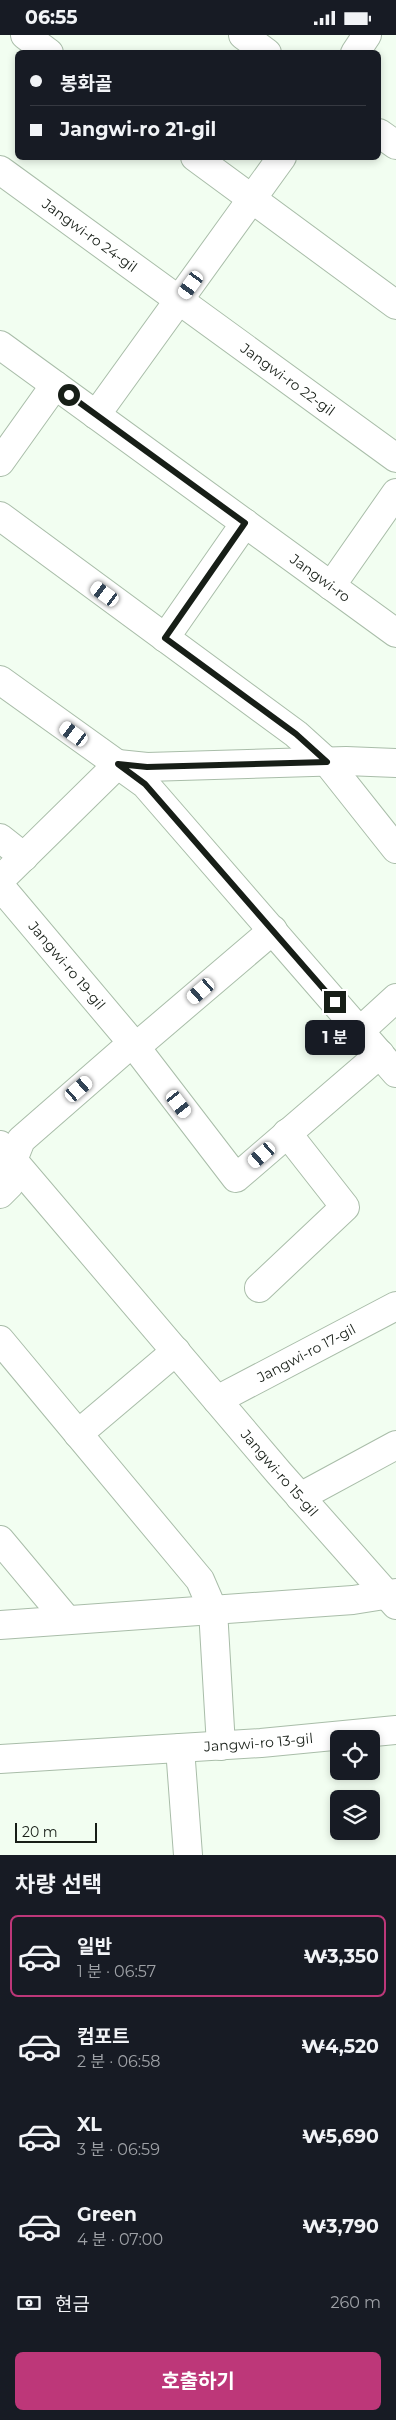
<!DOCTYPE html>
<html lang="ko">
<head>
<meta charset="utf-8">
<style>
	body { margin:0; font-family:Montserrat,"Noto Sans KR",sans-serif; background:#20242c; color:#f1f3f6; height:100vh; display:flex; flex-direction:column; font-size:19px; white-space:nowrap }
	* { box-sizing:border-box; margin:0 }
	p { font-size:16px; color:#9ea1a6 }
	.icon { flex:none; width:28px; height:28px; fill:none; stroke:currentColor; stroke-width:2; stroke-linecap:round; stroke-linejoin:round }
	.map { position:relative; height:1820px; overflow:hidden }
	.side { display:flex; flex-direction:column; background:#171b24; flex:1 }
	.side>* { flex:none }
	.banner { position:absolute; left:15px; top:15px; width:366px; height:110px; border-radius:8px; box-shadow:0 2px 8px #0003; display:grid; align-content:center; height:110px; padding:0 15px; background:#171b24 }
	.tools { position:absolute; left:330px; top:1695px; display:grid; gap:10px }
	.tools a { display:grid; place-items:center; width:50px; height:50px; border-radius:8px; background:#171b24; box-shadow:0 2px 8px #0003; font-size:25px }
	.scale { position:absolute; left:15px; bottom:12px; width:82px; box-sizing:border-box; padding-left:5px; border:2px solid #171e17; border-top:0; font-size:14px; line-height:18px; white-space:nowrap; color:#171e17; -webkit-text-stroke:4px #f2fef1; paint-order:stroke }
	.end { position:absolute; width:22px; height:22px; margin:-11px; border:6px solid #171e17; background:#fff; box-shadow:0 0 0 2px #fff }
	.from { border-radius:50% }
	.bubble { position:absolute; height:35px; border-radius:8px; background:#171b24; box-shadow:0 2px 8px #0003; font-size:16px; font-weight:700; line-height:35px; text-align:center }
	.car { position:absolute; width:15px; height:30px; margin:-15px -8px; border-radius:6px; box-shadow:0 0 4px 1px #0007; background:linear-gradient(#fff 24%,#345 0 40%,#fff 0 76%,#345 0 86%,#fff 0) }
	.banner b { display:flex; align-items:center; gap:18px; height:48px; font-size:19px }
	.banner b+b { border-top:1px solid #363941 }
	.banner i { width:12px; height:12px; background:#f1f3f6 }
	ul { padding:0; list-style:none }
	li { display:flex; align-items:center; gap:15px; height:82px; margin:0 10px 8px; padding:0 5px; border:2px solid transparent; border-radius:8px }
	li div { flex:1 }
	li b { display:block; font-size:19px }
	li em { font-style:normal; font-weight:700 }
	li.selected { border-color:#bd3779 }
	li>.icon { width:45px; height:45px; stroke-width:1.5 }
	h2 { padding:0 15px; font-size:22px; line-height:60px }
	.pay { display:flex; align-items:center; gap:12px; height:55px; padding:0 15px; font-size:19px }
	.pay p { margin-inline-start:auto }
	.primary-button { display:flex; gap:10px; margin-top:auto; padding:10px 15px }
	.primary-button a { flex:1; height:58px; border-radius:8px; background:#bd3779; color:#fff; font-size:20px; font-weight:700; line-height:58px; text-align:center }
	.status { display:flex; justify-content:space-between; align-items:center; height:35px; padding:0 25px; background:#171b24; direction:ltr }
	.status svg { height:14px; fill:currentColor }
	.map>svg:first-child { display:block }
	.lines { fill:none; stroke-linecap:round; stroke-linejoin:round }
	.minor-casing { stroke:#a9bda9; stroke-width:30 }
	.tertiary-casing { stroke:#a9bda9; stroke-width:30 }
	.minor { stroke:#fff; stroke-width:28 }
	.tertiary { stroke:#fff; stroke-width:28 }
	.route { stroke:#171e17; stroke-width:6 }
	.labels { text-anchor:middle; dominant-baseline:central; stroke-width:4; stroke-linejoin:round; paint-order:stroke }
	.street-label { font-size:14px; fill:#171e17; stroke:#f2fef1 }
</style>
</head>
<body>
<div class="status"><b>06:55</b><svg viewBox="0 0 49 12"><path d="M0 12V9h3v3zM5 12V6h3v6zM10 12V3h3v9zM15 12V0h3v12zM26 1h20v11H26zM47 4h2v5h-2z"/></svg></div>
<div class="map">
<svg width="396" height="1820" viewBox="0 0 396 1820">
	<rect width="100%" height="100%" fill="#f2fef1"/>
	<g class="lines">
		<defs>
			<g id="minor">
				<path d="M 25,0 L 49,18"/>
				<path d="M 243,0 L 267,18"/>
				<path d="M 355,18 L 367,0"/>
				<path d="M 379,98 L 396,110"/>
				<path d="M 195,122 L 396,270"/>
				<path id="s1" d="M 0,135 L 396,423"/>
				<path d="M 96,380 L 282,122"/>
				<path d="M 0,427 L 55,350"/>
				<path d="M 0,481 L 296,699 L 327,727 L 396,814"/>
				<path d="M 331,551 L 396,458"/>
				<path d="M 165,603 L 245,488"/>
				<path d="M 0,645 L 145,749 L 396,1038"/>
				<path d="M 0,803 L 24,822"/>
				<path d="M 0,845 L 118,729 L 147,732 L 346,726 L 396,728"/>
				<path id="s2" d="M 0,851 L 134,1010 L 236,1143 L 380,1019"/>
				<path d="M 360,996 L 396,963"/>
				<path id="s3" d="M 0,1110 L 279,1438 L 396,1570"/>
				<path d="M 0,1159 L 10,1149 L 13,1125 L 21,1105 L 123,1016 L 144,1005 L 273,895"/>
				<path d="M 259,1253 L 345,1172 L 287,1098"/>
				<path d="M 0,1305 L 200,1545 L 213,1575 L 221,1711"/>
				<path id="s4" d="M 217,1365 L 396,1271"/>
				<path d="M 78,1399 L 176,1316"/>
				<path d="M 300,1462 L 396,1410"/>
				<path d="M 0,1505 L 67,1585"/>
				<path d="M 0,1590 L 353,1565 L 396,1558"/>
				<path d="M 180,1713 L 188,1820"/>
				<path id="s5" d="M 0,1724 L 261,1708 L 396,1695"/>
			</g>
			<g id="tertiary">
				<path id="s6" d="M 0,310 L 396,598"/>
			</g>
		</defs>
		<use href="#minor" class="minor-casing"/>
		<use href="#tertiary" class="tertiary-casing"/>
		<use href="#minor" class="minor"/>
		<use href="#tertiary" class="tertiary"/>
	</g>
	<g class="lines">
		<path class="route" d="M 69,360 L 245,488 L 165,603 L 296,699 L 327,727 L 147,732 L 118,729 L 145,749 L 335,967"/>
	</g>
	<g class="labels">
		<g class="street-label">
			<text stroke="none"><textPath href="#s1" startOffset="111">Jangwi-ro 24-gil</textPath></text>
			<text stroke="none"><textPath href="#s1" startOffset="356">Jangwi-ro 22-gil</textPath></text>
			<text stroke="none"><textPath href="#s6" startOffset="396">Jangwi-ro</textPath></text>
			<text stroke="none"><textPath href="#s2" startOffset="104">Jangwi-ro 19-gil</textPath></text>
			<text stroke="none"><textPath href="#s4" startOffset="101">Jangwi-ro 17-gil</textPath></text>
			<text stroke="none"><textPath href="#s3" startOffset="431">Jangwi-ro 15-gil</textPath></text>
			<text stroke="none"><textPath href="#s5" startOffset="259">Jangwi-ro 13-gil</textPath></text>
		</g>
	</g>
</svg>
<div class="tools">
<a><svg class="icon" aria-label="locate" viewBox="0 0 24 24"><circle cx="12" cy="12" r="6"/><path d="M12 2v4M12 18v4M2 12h4M18 12h4"/></svg></a>
<a><svg class="icon" aria-label="layers" viewBox="0 0 24 24"><path d="M12 4l9 5-9 5-9-5zM3 14l9 5 9-5"/></svg></a>
</div>
<div class="scale">20 m</div>
<i class="end from" style="left:69px;top:360px"></i>
<i class="end" style="left:335px;top:967px"></i>
<div class="bubble" style="left:305px;top:985px;width:60px">1 분</div>
<i class="car" style="left:191px;top:250px;rotate:216deg"></i>
<i class="car" style="left:105px;top:559px;rotate:306deg"></i>
<i class="car" style="left:74px;top:699px;rotate:306deg"></i>
<i class="car" style="left:201px;top:956px;rotate:229deg"></i>
<i class="car" style="left:79px;top:1054px;rotate:49deg"></i>
<i class="car" style="left:179px;top:1069px;rotate:143deg"></i>
<i class="car" style="left:262px;top:1120px;rotate:229deg"></i>
<div class="banner">
<b><i class="from"></i>봉화골</b>
<b><i></i>Jangwi-ro 21-gil</b>
</div>
</div>
<section class="side">
<h2>차량 선택</h2>
<ul>
<li class="selected"><svg class="icon" aria-label="car" viewBox="0 0 24 24"><path d="M5 17H2v-5l4-1 3-4h7l3 4 3 1v5h-3M9 17h6M6 11h13"/><circle cx="7" cy="17" r="2"/><circle cx="17" cy="17" r="2"/></svg><div><b>일반</b><p>1 분 · 06:57</p></div><em>₩3,350</em></li>
<li><svg class="icon" aria-label="car" viewBox="0 0 24 24"><path d="M5 17H2v-5l4-1 3-4h7l3 4 3 1v5h-3M9 17h6M6 11h13"/><circle cx="7" cy="17" r="2"/><circle cx="17" cy="17" r="2"/></svg><div><b>컴포트</b><p>2 분 · 06:58</p></div><em>₩4,520</em></li>
<li><svg class="icon" aria-label="car" viewBox="0 0 24 24"><path d="M5 17H2v-5l4-1 3-4h7l3 4 3 1v5h-3M9 17h6M6 11h13"/><circle cx="7" cy="17" r="2"/><circle cx="17" cy="17" r="2"/></svg><div><b>XL</b><p>3 분 · 06:59</p></div><em>₩5,690</em></li>
<li><svg class="icon" aria-label="car" viewBox="0 0 24 24"><path d="M5 17H2v-5l4-1 3-4h7l3 4 3 1v5h-3M9 17h6M6 11h13"/><circle cx="7" cy="17" r="2"/><circle cx="17" cy="17" r="2"/></svg><div><b>Green</b><p>4 분 · 07:00</p></div><em>₩3,790</em></li>
</ul>
<div class="pay"><svg class="icon" aria-label="cash" viewBox="0 0 24 24"><path d="M3 7h18v10H3z"/><circle cx="12" cy="12" r="2"/></svg>현금<p>260 m</p></div>
<div class="primary-button"><a>호출하기</a></div>
</section>
</body>
</html>
